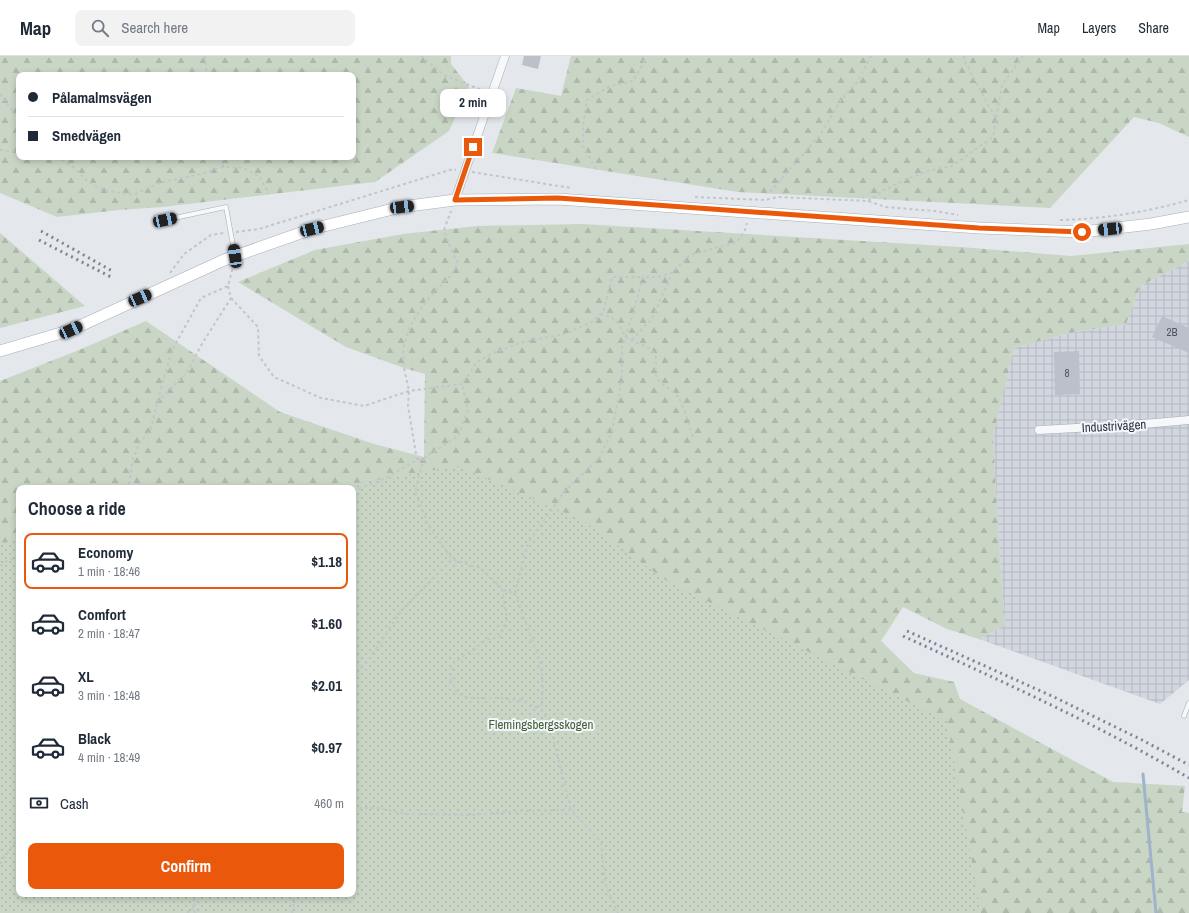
<!DOCTYPE html>
<html lang="en">
<head>
<meta charset="utf-8">
<style>
	body { margin:0; font-family:"Archivo Narrow",sans-serif; background:#f2f2f3; color:#1f2937; height:100vh; display:flex; flex-direction:column; font-size:15px; white-space:nowrap }
	* { box-sizing:border-box; margin:0 }
	p { font-size:13px; color:#747a83 }
	.icon { flex:none; width:22px; height:22px; fill:none; stroke:currentColor; stroke-width:2; stroke-linecap:round; stroke-linejoin:round }
	.map { position:relative; flex:1; overflow:hidden }
	.details { position:absolute; left:16px; top:429px; width:340px; height:412px; display:flex; flex-direction:column; background:#fff; border-radius:8px; box-shadow:0 2px 6px #0003 }
	.details>* { flex:none }
	.top-card { position:absolute; left:16px; top:16px; width:340px; height:88px; border-radius:8px; box-shadow:0 2px 6px #0003; display:grid; align-content:center; height:88px; padding:0 12px; background:#fff }
	.end { position:absolute; width:18px; height:18px; margin:-9px; border:5px solid #ea580c; background:#fff; box-shadow:0 0 0 2px #fff }
	.from { border-radius:50% }
	.bubble { position:absolute; height:28px; border-radius:8px; background:#fff; box-shadow:0 2px 6px #0003; font-size:13px; font-weight:700; line-height:28px; text-align:center }
	.car { position:absolute; width:12px; height:24px; margin:-12px -6px; border-radius:5px; box-shadow:0 0 3px 1px #0007; background:linear-gradient(#222 24%,#8ab4d8 0 40%,#222 0 76%,#8ab4d8 0 86%,#222 0) }
	.top-card b { display:flex; align-items:center; gap:14px; height:38px; font-size:15px }
	.top-card b+b { border-top:1px solid #e0e1e3 }
	.top-card i { width:10px; height:10px; background:#1f2937 }
	ul { padding:0; list-style:none }
	li { display:flex; align-items:center; gap:12px; height:56px; margin:0 8px 6px; padding:0 4px; border:2px solid transparent; border-radius:8px }
	li div { flex:1 }
	li b { display:block; font-size:15px }
	li em { font-style:normal; font-weight:700 }
	li.active { border-color:#ea580c }
	li>.icon { width:36px; height:36px; stroke-width:1.5 }
	h2 { padding:0 12px; font-size:18px; line-height:48px }
	.pay { display:flex; align-items:center; gap:10px; height:44px; padding:0 12px; font-size:15px }
	.pay p { margin-inline-start:auto }
	.button { display:flex; gap:8px; margin-top:auto; padding:8px 12px }
	.button a { flex:1; height:46px; border-radius:8px; background:#ea580c; color:#fff; font-size:16px; font-weight:700; line-height:46px; text-align:center }
	header { display:flex; align-items:center; gap:24px; box-sizing:border-box; height:56px; padding:0 20px; background:#fff; border-bottom:1px solid #e0e1e3 }
	header strong { font-size:19px }
	nav { display:flex; gap:22px; margin-inline-start:auto; font-size:14px }
	.search { width:280px; height:36px; background:#f2f2f3; display:flex; align-items:center; gap:10px; box-sizing:border-box; padding:0 14px; border-radius:8px; color:#747a83; font-size:15px }
	.map>svg:first-child { display:block }
	.industrial { fill:url(#industrial-grid) }
	.forest { fill:url(#forest-firs); fill-rule:evenodd }
	.park { fill:url(#park-dots) }
	.lines { fill:none; stroke-linecap:round; stroke-linejoin:round }
	.stream { stroke:#9fb4cc; stroke-width:3 }
	.building { fill:#bbc0ca }
	.lane-casing { stroke:#a9aeb7; stroke-width:5 }
	.street-casing { stroke:#a9aeb7; stroke-width:9 }
	.secondary-casing { stroke:#a9aeb7; stroke-width:12 }
	.path { stroke:#c2c5cb; stroke-width:2; stroke-dasharray:3 3; stroke-linecap:butt }
	.lane { stroke:#f7f8fa; stroke-width:4 }
	.street { stroke:#f7f8fa; stroke-width:8 }
	.secondary { stroke:#fff; stroke-width:11 }
	.rail { stroke:#7d8696; stroke-width:3; stroke-dasharray:2 4; stroke-linecap:butt }
	.route { stroke:#ea580c; stroke-width:5 }
	.labels { text-anchor:middle; dominant-baseline:central; stroke-width:4; stroke-linejoin:round; paint-order:stroke }
	.number-label { font-size:11px; fill:#4f5766 }
	.street-label { font-size:13px; fill:#2b3445; stroke:#f4f6f9 }
	.park-label { font-size:13px; fill:#3f6138; stroke:#f4f6f9 }
</style>
</head>
<body>
<header>
<strong>Map</strong>
<div class="search"><svg class="icon" aria-label="search" viewBox="0 0 24 24"><circle cx="10" cy="10" r="6"/><path d="M15 15l6 6"/></svg>Search here</div>
<nav><a>Map</a><a>Layers</a><a>Share</a></nav>
</header>
<div class="map">
<svg width="1189" height="857" viewBox="0 0 1189 857">
	<defs>
		<pattern id="industrial-grid" width="8" height="8" patternUnits="userSpaceOnUse"><rect width="8" height="8" fill="#d2d6de"/><path d="M0 4h8M4 0v8" fill="none" stroke="#b4b8c0"/></pattern>
		<pattern id="forest-firs" width="22" height="20" patternUnits="userSpaceOnUse"><rect width="22" height="20" fill="#c9d6c5"/><path d="M5 1l3.5 6h-7zM16 11l3.5 6h-7z" fill="#adb8ab"/></pattern>
		<pattern id="park-dots" width="8" height="8" patternUnits="userSpaceOnUse"><rect width="8" height="8" fill="#c9d6c5"/><path d="M2 2h.1M6 6h.1" fill="none" stroke="#adb8ab" stroke-width="1.8" stroke-linecap="round"/></pattern>
	</defs>
	<rect width="100%" height="100%" fill="#e4e7ec"/>
	<path class="industrial" d="M 1189,205 L 1189,624 L 1160,648 L 979,583 L 1005,569 L 999,488 L 993,381 L 1014,292 L 1070,277 L 1126,268 L 1140,230 Z"/>
	<path class="forest" d="M 0,0 L 451,0 L 451,8 L 469,31 L 449,75 L 375,126 L 162,151 L 119,154 L 57,161 L 0,137 ZM 19,19 L 353,19 L 353,101 L 19,101 Z
		M 571,0 L 1189,0 L 1189,81 L 1159,67 L 1134,61 L 1050,152 L 738,136 L 492,97 L 516,32 L 561,40 Z
		M 582,168 L 961,191 L 1071,200 L 1189,188 L 1189,205 L 1140,230 L 1126,268 L 1070,277 L 1014,292 L 993,381 L 999,488 L 1005,569 L 979,583 L 947,573 L 903,551 L 881,585 L 914,617 L 954,626 L 960,643 L 1113,726 L 1185,730 L 1182,756 L 1189,757 L 1189,857 L 0,857 L 0,325 L 79,294 L 146,265 L 280,356 L 374,388 L 424,401 L 425,318 L 404,312 L 346,291 L 238,226 L 315,194 L 403,178 L 477,170 ZM 19,432 L 353,432 L 353,838 L 19,838 Z
		M 0,177 L 85,250 L 0,272 Z"/>
	<path class="park" d="M 458,410 L 582,464 L 667,525 L 947,665 L 981,857 L 0,857 L 0,487 L 19,484 L 19,838 L 353,838 L 353,432 L 328,432 Z"/>
	<g class="lines">
		<path class="stream" d="M 1143,718 L 1156,857"/>
	</g>
	<path class="building" d="M 524,0 L 541,0 L 538,13 L 522,9 Z
		M 1162,260 L 1189,272 L 1189,297 L 1152,281 Z
		M 1079,295 L 1080,338 L 1055,339 L 1054,296 Z"/>
	<g class="lines">
		<defs>
			<path id="lane" d="M 165,164 L 226,151 L 235,200
				M 1184,660 L 1189,647"/>
			<path id="street" d="M 455,144 L 505,0
				M 1039,374 L 1132,369 L 1189,364"/>
			<path id="secondary" d="M 0,295 L 71,274 L 224,204 L 312,173 L 401,151 L 455,144 L 558,143 L 979,172 L 1082,176 L 1151,168 L 1189,161"/>
		</defs>
		<use href="#lane" class="lane-casing"/>
		<use href="#street" class="street-casing"/>
		<use href="#secondary" class="secondary-casing"/>
		<path class="path" d="M 205,0 L 207,19
			M 421,0 L 444,19 L 484,35
			M 964,0 L 964,4 L 996,63
			M 0,38 L 10,52 L 19,60
			M 0,94 L 19,96
			M 44,101 L 62,104 L 76,113 L 87,125 L 103,134 L 133,139 L 159,127 L 201,118 L 223,111 L 243,112 L 259,120 L 269,138
			M 223,111 L 223,101
			M 596,113 L 583,90 L 583,70 L 587,44 L 610,30 L 633,25 L 644,6 L 643,0
			M 472,116 L 571,132
			M 770,136 L 820,79 L 841,44 L 858,25 L 871,0
			M 695,141 L 765,144 L 778,141 L 868,145 L 885,151 L 935,155 L 958,159
			M 868,145 L 884,134 L 907,123 L 928,115 L 952,110 L 993,81 L 1002,29 L 1023,0
			M 1060,164 C 1104,163 1147,156 1189,144
			M 236,176 L 259,173 L 453,113 L 456,114
			M 170,217 L 184,198 L 211,179 L 224,177
			M 231,242 L 258,271 L 259,300 L 274,321 L 321,342 L 364,350 L 409,335 L 462,328 L 477,306 L 493,297 L 523,286 L 564,278 L 594,265 L 604,254 L 612,221 L 643,221
			M 600,258 C 612,261 615,262 621,273 C 623,276 624,279 626,281 C 634,287 646,288 653,296 C 659,302 654,312 656,319 C 659,328 669,332 676,338 C 682,343 690,374 694,383
			M 632,284 L 641,274 L 652,263 L 672,217
			M 157,346 L 186,318 L 203,286 L 231,242 L 228,230
			M 424,402 L 415,435 L 428,469 L 452,503 L 482,513 L 502,533 L 515,538 L 541,608 L 543,632 L 541,653 L 549,666 L 571,754 L 601,786 L 605,828 L 618,857
			M 417,404 L 408,350 L 409,335 L 404,312 L 403,293 L 410,270 L 426,245 L 450,220 L 458,207 L 450,191 L 444,174 L 451,155
			M 124,432 L 129,427
			M 134,432 L 129,427 L 133,403 L 139,388 L 151,373 L 157,346 L 172,294 L 201,242 L 228,230 L 233,211
			M 353,435 L 384,423 L 417,404 L 424,402 L 458,380 L 468,354 L 462,328
			M 0,510 L 7,505 L 19,500
			M 502,533 L 507,563 L 500,581 L 486,584 L 454,607 L 450,622 L 457,637 L 470,642 L 501,642 L 521,644 L 540,653
			M 515,537 L 528,487 L 564,436 L 600,401 L 612,375 L 622,322 L 622,291 L 631,264 L 643,221 L 657,221 L 672,217 L 690,199 L 737,186 L 745,174 L 747,167
			M 353,621 L 367,606 L 401,555 L 452,503
			M 353,753 L 355,752 L 379,752 L 407,758 L 471,759 L 520,755 L 571,754
			M 0,808 L 19,780
			M 187,857 L 193,852
			M 195,857 L 193,852 L 195,838
			M 292,857 L 294,847 L 292,838"/>
		<use href="#lane" class="lane"/>
		<use href="#street" class="street"/>
		<use href="#secondary" class="secondary"/>
		<path class="rail" d="M 41,175 L 114,216
			M 39,184 L 111,221
			M 907,575 L 1054,641 L 1142,684 L 1189,709
			M 903,580 C 999,624 1097,668 1189,722"/>
	</g>
	<g class="lines">
		<path class="route" d="M 473,91 L 455,144 L 558,142 L 979,172 L 1082,176"/>
	</g>
	<g class="labels">
		<g class="number-label">
			<text x="1172" y="276">2B</text>
			<text x="1067" y="317">8</text>
		</g>
		<g class="street-label">
			<text transform="translate(1114 370) rotate(-3)">Industrivägen</text>
		</g>
		<g class="park-label">
			<text x="541" y="668">Flemingsbergsskogen</text>
		</g>
	</g>
</svg>
<i class="end from" style="left:1082px;top:176px"></i>
<i class="end" style="left:473px;top:91px"></i>
<div class="bubble" style="left:440px;top:33px;width:66px">2 min</div>
<i class="car" style="left:402px;top:151px;rotate:83deg"></i>
<i class="car" style="left:165px;top:164px;rotate:78deg"></i>
<i class="car" style="left:312px;top:173px;rotate:76deg"></i>
<i class="car" style="left:1110px;top:173px;rotate:264deg"></i>
<i class="car" style="left:235px;top:200px;rotate:352deg"></i>
<i class="car" style="left:140px;top:242px;rotate:66deg"></i>
<i class="car" style="left:71px;top:274px;rotate:65deg"></i>
<div class="top-card">
<b><i class="from"></i>Pålamalmsvägen</b>
<b><i></i>Smedvägen</b>
</div>
<section class="details">
<h2>Choose a ride</h2>
<ul>
<li class="active"><svg class="icon" aria-label="car" viewBox="0 0 24 24"><path d="M5 17H2v-5l4-1 3-4h7l3 4 3 1v5h-3M9 17h6M6 11h13"/><circle cx="7" cy="17" r="2"/><circle cx="17" cy="17" r="2"/></svg><div><b>Economy</b><p>1 min · 18:46</p></div><em>$1.18</em></li>
<li><svg class="icon" aria-label="car" viewBox="0 0 24 24"><path d="M5 17H2v-5l4-1 3-4h7l3 4 3 1v5h-3M9 17h6M6 11h13"/><circle cx="7" cy="17" r="2"/><circle cx="17" cy="17" r="2"/></svg><div><b>Comfort</b><p>2 min · 18:47</p></div><em>$1.60</em></li>
<li><svg class="icon" aria-label="car" viewBox="0 0 24 24"><path d="M5 17H2v-5l4-1 3-4h7l3 4 3 1v5h-3M9 17h6M6 11h13"/><circle cx="7" cy="17" r="2"/><circle cx="17" cy="17" r="2"/></svg><div><b>XL</b><p>3 min · 18:48</p></div><em>$2.01</em></li>
<li><svg class="icon" aria-label="car" viewBox="0 0 24 24"><path d="M5 17H2v-5l4-1 3-4h7l3 4 3 1v5h-3M9 17h6M6 11h13"/><circle cx="7" cy="17" r="2"/><circle cx="17" cy="17" r="2"/></svg><div><b>Black</b><p>4 min · 18:49</p></div><em>$0.97</em></li>
</ul>
<div class="pay"><svg class="icon" aria-label="cash" viewBox="0 0 24 24"><path d="M3 7h18v10H3z"/><circle cx="12" cy="12" r="2"/></svg>Cash<p>460 m</p></div>
<div class="button"><a>Confirm</a></div>
</section>
</div>
</body>
</html>
